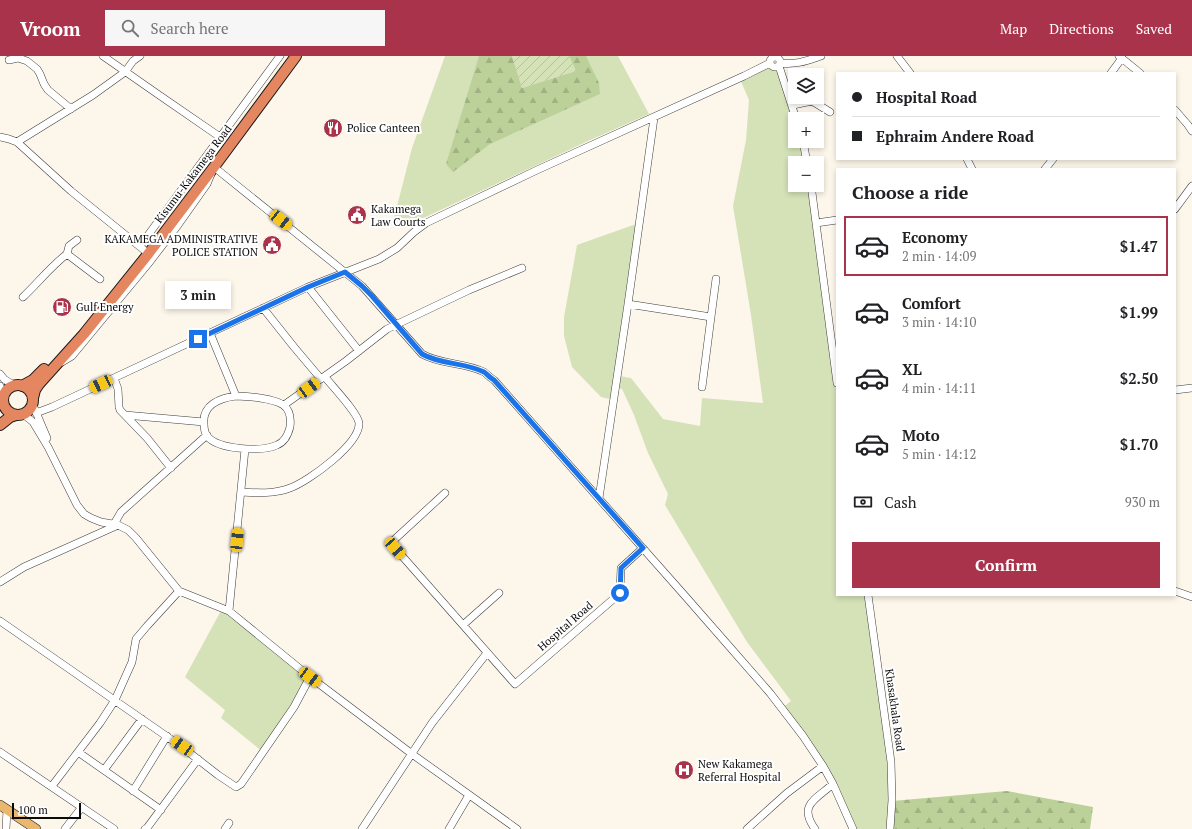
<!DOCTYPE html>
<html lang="en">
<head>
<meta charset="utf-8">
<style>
	body { margin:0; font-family:"PT Serif",serif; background:#f6f6f6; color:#202124; height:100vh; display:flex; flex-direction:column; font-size:15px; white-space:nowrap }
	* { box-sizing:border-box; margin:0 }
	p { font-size:13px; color:#757577 }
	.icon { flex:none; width:22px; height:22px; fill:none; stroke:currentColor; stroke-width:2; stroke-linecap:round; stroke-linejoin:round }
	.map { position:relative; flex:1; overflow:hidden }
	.side { position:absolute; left:836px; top:112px; width:340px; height:428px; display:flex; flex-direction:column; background:#fff; border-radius:0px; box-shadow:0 2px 6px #0003 }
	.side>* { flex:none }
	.hud { position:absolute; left:836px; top:16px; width:340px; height:88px; border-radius:0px; box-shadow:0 2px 6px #0003; display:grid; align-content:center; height:88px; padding:0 16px; background:#fff }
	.controls { position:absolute; left:788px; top:12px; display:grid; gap:8px }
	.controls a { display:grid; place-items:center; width:36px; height:36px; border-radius:0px; background:#fff; box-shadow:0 2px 6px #0003; font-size:20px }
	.scale { position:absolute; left:12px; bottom:10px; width:69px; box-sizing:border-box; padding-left:4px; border:2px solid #0a0a0a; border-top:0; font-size:11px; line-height:14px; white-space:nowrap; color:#0a0a0a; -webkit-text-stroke:3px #fff; paint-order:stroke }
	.end { position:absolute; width:18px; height:18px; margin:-9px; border:5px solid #1a73e8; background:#fff; box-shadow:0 0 0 2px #fff }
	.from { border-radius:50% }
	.bubble { position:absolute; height:28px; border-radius:0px; background:#fff; box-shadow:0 2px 6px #0003; font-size:13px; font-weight:700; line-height:28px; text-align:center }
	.car { position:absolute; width:12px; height:24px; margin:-12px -6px; border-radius:5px; box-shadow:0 0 3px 1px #0007; background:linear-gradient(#f5c518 24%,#345 0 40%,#f5c518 0 76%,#345 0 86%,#f5c518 0) }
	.hud b { display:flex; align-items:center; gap:14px; height:38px; font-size:15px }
	.hud b+b { border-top:1px solid #e0e0e0 }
	.hud i { width:10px; height:10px; background:#202124 }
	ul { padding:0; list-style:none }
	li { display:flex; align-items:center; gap:12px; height:60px; margin:0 8px 6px; padding:0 8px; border:2px solid transparent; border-radius:0px }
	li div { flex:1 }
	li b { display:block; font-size:15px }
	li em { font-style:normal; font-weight:700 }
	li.on { border-color:#aa334c }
	li>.icon { width:36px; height:36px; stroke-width:1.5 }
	h2 { padding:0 16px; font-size:18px; line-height:48px }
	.pay { display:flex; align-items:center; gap:10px; height:44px; padding:0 16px; font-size:15px }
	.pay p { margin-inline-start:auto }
	.action { display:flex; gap:8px; margin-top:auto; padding:8px 16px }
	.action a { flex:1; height:46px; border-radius:0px; background:#aa334c; color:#fff; font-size:16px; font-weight:700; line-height:46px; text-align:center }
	header { display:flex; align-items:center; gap:24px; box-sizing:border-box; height:56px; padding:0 20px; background:#aa334c; color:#fff }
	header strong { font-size:19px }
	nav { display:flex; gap:22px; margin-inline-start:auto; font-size:14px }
	.search { width:280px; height:36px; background:#f6f6f6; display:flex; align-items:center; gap:10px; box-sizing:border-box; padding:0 14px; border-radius:0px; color:#757577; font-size:15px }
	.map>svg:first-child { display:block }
	.grass { fill:#d5e2b8 }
	.forest { fill:url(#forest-firs) }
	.garden { fill:url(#garden-furrows) }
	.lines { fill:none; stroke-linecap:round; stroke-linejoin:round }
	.minor-casing { stroke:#3d3d3d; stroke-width:8 }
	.major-casing { stroke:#1b1b1b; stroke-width:10 }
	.highway-casing { stroke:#1b1b1b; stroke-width:12 }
	.minor { stroke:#fff; stroke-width:7 }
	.major { stroke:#e9b76e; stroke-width:9 }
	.highway { stroke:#e48761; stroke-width:10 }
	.route { stroke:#1a73e8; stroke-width:5 }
	.labels { text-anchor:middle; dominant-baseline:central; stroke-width:4; stroke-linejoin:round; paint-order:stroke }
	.poi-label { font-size:11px; fill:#0a0a0a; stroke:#fff; text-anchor:start }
	.street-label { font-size:11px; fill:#0a0a0a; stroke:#fff }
</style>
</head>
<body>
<header>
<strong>Vroom</strong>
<div class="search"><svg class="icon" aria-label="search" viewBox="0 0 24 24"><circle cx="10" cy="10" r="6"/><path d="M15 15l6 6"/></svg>Search here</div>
<nav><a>Map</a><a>Directions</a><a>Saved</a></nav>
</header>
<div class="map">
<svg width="1192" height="773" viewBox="0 0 1192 773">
	<defs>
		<pattern id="forest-firs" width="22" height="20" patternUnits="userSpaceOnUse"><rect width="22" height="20" fill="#bcd199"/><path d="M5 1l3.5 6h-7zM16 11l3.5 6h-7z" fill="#a0b282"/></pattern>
		<pattern id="garden-furrows" width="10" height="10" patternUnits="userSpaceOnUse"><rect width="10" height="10" fill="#d5e2b8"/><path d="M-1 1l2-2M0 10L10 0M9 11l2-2" fill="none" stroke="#b6c19d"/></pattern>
	</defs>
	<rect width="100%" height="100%" fill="#fdf6ea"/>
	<path class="grass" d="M 445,0 L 618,0 L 649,58 L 588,85 L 402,172 L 394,162 L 412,92 Z
		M 775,6 L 793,54 L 795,64 L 795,85 L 800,85 L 803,107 L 795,107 L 795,129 L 807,129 L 814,168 L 832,293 L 837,335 L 837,539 L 868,539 L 893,730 L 890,773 L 854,773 L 831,723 L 782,652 L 791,645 L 747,586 L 665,449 L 668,438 L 648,397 L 634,359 L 622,333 L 615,331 L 614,344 L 601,341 L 572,311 L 564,280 L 564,261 L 577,189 L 636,168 L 614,319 L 631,322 L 663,363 L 700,370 L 702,342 L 763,347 L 751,259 L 733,150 L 746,84 L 749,44 L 739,21 Z
		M 223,551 L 310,621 L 263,696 L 221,662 L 225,654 L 185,621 Z"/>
	<path class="forest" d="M 479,0 L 512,0 L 522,32 L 576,15 L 569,0 L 586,0 L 599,27 L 600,38 L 490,88 L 453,116 L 446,108 Z
		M 1007,735 L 1093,751 L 1090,773 L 890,773 L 892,745 Z"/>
	<path class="garden" d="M 512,0 L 569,0 L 576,15 L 522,32 Z"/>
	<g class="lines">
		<defs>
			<path id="minor" d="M 103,0 L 159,39 L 220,81
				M 897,0 L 910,17
				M 1119,0 L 1140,17
				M770 6a5 5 0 1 1 10 0a5 5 0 1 1-10 0Z
				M 9,4 L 18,2 L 27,5 L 37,13 L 40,18 L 44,28 L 48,34 L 71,53
				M 780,7 C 796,9 806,5 821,0
				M 779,10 L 796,63
				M 1111,17 L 1122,2
				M 793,49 L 812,45 L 830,56
				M 1175,54 L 1188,69 L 1192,75
				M 0,81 L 9,83 L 17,86 L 71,135 L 144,194
				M 803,85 L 807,107
				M 17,86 L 93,39 L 125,16 L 133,5 L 140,0
				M 967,103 L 972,113
				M 1045,113 L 1053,103
				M 811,129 L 837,327
				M 1175,153 L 1192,130
				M 816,167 L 837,164
				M 140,190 L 280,0
				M 67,198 L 69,190 L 77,184
				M 308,231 L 359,295
				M 23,241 C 38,227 50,211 67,198 L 100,223
				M 628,248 L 711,261 L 702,331
				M 263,252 L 294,291 L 321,323
				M 711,261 L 716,223
				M 210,277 L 236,340
				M 62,306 L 72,300 L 148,208 L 178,169 L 207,128 L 214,111 L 362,230 L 422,298 C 441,309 464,306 484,316 C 487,318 490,322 494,324 L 686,541 L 770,637 L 803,680 L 823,710 L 833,728 L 853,773
				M 0,318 L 4,323 L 15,330
				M 114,322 L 118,333 L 119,351 L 120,354 L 147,382 L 171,412
				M 0,330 L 4,341
				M 1175,334 L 1192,332
				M 236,340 C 244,340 252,341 260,342 C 279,345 293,348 290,371 C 288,379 285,386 277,389 C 262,396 218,394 207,380 C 205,377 204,372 204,368 C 202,349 220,342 236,340 Z
				M 33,349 L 47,382
				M 284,349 L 346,305 L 387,273 L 469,234 L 522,212
				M 36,357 L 52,351 L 308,231 L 379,203 L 397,192 L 414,176 L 426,167 L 537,114 L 744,20 L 770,7
				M 23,358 L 33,366 L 48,391 L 77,449 L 84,458 L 91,462 L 101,466 L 118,469 L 128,474 L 136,482 L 179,535 L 229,555 L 310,621 L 412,698 L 517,773
				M 125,359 L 204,366
				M 242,436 C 258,437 274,438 290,432 C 309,425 360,388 359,367 C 358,357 332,330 325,321
				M 445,437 L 395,483 L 394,485 L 395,492 L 515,628 L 618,539 L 620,535 L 621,512 L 643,492
				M 599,442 L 628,248 L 654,62
				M 114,468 L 121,456 L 207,379
				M 0,526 L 24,511 L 118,469
				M 1175,535 L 1192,541
				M 868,539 L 891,706 L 892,744 L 890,773
				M 229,555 L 245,393
				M 0,565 L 182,691 L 218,719 L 236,731 L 241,728 L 294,651 L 310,621
				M 463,569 L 499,537
				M 0,696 L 114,773
				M 78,696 L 161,754
				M 104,714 L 142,663
				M 52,730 L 100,667 L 115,644 L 132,606 L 136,583 L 147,570 L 179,535
				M 133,735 L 167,680
				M 6,773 L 7,754
				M 65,773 L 82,751
				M 145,773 L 147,772 L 198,703
				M 225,773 L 229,767
				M 362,773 L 432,667 L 487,597
				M 449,773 L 469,739
				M 747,773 L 787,737 L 823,710
				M 815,773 C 798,749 815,744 833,728"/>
			<path id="major" d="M 0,749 L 36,773"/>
			<path id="highway" d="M3 344a15 15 0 1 1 30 0a15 15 0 1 1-30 0Z
				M 22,330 L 33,324 L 44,313
				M 33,342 L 35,334 L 39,328 L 84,278 L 149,197 L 214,111 L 296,0
				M 0,369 L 10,361 L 16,359"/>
		</defs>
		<use href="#minor" class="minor-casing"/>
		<use href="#major" class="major-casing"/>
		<use href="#highway" class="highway-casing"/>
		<use href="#minor" class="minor"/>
		<use href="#major" class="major"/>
		<use href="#highway" class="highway"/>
	</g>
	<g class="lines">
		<path class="route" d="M 198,283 L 308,231 L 345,216 L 362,230 L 372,240 L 422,298 C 441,309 464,306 484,316 C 487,318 490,322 494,324 L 643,492 L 621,512 L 620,537"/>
	</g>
	<defs>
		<symbol id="restaurant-disc" viewBox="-11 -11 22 22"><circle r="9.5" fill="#aa334c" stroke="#fff"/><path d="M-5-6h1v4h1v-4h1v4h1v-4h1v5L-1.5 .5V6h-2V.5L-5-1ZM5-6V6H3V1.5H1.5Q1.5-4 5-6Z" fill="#fff"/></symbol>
		<symbol id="civic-disc" viewBox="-11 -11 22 22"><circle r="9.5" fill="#aa334c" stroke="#fff"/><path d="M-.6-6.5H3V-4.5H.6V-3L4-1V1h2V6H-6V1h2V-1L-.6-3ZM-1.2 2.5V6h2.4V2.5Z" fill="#fff"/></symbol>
		<symbol id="fuel-disc" viewBox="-11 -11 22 22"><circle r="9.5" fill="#aa334c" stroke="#fff"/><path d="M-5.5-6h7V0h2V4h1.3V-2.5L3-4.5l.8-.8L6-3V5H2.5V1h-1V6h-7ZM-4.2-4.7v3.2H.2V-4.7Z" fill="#fff"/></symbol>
		<symbol id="hospital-disc" viewBox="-11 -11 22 22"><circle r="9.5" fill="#aa334c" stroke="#fff"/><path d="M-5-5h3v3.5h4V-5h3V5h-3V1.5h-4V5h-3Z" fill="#fff"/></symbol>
	</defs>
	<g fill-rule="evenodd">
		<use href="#restaurant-disc" x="322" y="61" width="22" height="22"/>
		<use href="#civic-disc" x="346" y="148" width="22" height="22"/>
		<use href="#civic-disc" x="261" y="178" width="22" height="22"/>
		<use href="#fuel-disc" x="51" y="240" width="22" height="22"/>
		<use href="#hospital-disc" x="673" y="703" width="22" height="22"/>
	</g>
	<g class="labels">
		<g class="poi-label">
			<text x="347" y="72">Police Canteen</text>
			<text x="371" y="153">Kakamega<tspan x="371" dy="13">Law Courts</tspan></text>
			<text x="258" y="183" text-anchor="end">KAKAMEGA ADMINISTRATIVE<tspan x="258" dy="13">POLICE STATION</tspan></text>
			<text x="76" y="251">Gulf Energy</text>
			<text x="698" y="708">New Kakamega<tspan x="698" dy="13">Referral Hospital</tspan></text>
		</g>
		<g class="street-label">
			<text transform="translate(193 118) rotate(-53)">Kisumu-Kakamega Road</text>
			<text transform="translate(565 570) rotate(-41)">Hospital Road</text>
			<text transform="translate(895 654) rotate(82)">Khasakhala Road</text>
		</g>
	</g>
</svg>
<div class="controls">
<a><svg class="icon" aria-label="layers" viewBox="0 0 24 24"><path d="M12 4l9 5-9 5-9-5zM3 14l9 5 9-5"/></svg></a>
<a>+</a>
<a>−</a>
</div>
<div class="scale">100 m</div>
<i class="end from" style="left:620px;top:537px"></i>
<i class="end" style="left:198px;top:283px"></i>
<div class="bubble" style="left:165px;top:225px;width:66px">3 min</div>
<i class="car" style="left:281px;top:164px;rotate:128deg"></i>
<i class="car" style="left:101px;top:328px;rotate:245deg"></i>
<i class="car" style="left:309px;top:332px;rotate:54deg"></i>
<i class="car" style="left:237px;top:484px;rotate:6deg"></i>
<i class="car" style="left:395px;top:492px;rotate:139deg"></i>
<i class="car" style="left:310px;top:621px;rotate:126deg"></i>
<i class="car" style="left:182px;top:690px;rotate:304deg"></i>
<div class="hud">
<b><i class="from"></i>Hospital Road</b>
<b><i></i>Ephraim Andere Road</b>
</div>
<section class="side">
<h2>Choose a ride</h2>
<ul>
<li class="on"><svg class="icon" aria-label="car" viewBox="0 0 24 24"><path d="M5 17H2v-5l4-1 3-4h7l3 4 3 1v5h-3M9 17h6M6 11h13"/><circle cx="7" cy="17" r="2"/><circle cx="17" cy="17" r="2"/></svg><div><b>Economy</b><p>2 min · 14:09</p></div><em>$1.47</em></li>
<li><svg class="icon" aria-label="car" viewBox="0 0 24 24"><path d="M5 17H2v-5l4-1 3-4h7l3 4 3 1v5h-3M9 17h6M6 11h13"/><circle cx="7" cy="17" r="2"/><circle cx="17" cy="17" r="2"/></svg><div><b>Comfort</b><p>3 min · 14:10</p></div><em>$1.99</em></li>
<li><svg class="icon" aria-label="car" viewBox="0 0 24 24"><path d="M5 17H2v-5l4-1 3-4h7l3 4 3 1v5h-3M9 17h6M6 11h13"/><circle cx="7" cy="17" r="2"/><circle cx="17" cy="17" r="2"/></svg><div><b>XL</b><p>4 min · 14:11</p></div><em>$2.50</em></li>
<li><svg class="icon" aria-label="car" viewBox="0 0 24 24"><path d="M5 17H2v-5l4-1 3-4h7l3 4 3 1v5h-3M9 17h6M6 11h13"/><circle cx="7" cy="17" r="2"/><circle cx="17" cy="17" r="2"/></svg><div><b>Moto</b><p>5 min · 14:12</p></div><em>$1.70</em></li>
</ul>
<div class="pay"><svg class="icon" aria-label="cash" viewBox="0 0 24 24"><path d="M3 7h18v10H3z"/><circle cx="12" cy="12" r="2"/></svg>Cash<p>930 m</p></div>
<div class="action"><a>Confirm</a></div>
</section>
</div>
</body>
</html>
